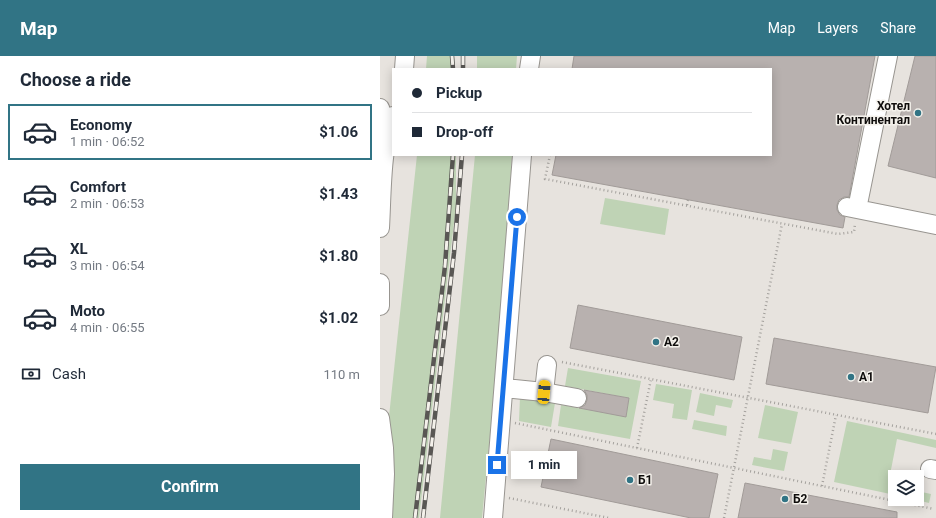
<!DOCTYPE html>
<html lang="en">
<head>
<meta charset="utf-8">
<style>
	body { margin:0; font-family:Roboto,sans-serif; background:#f2f2f3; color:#1f2937; height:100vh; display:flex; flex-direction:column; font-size:15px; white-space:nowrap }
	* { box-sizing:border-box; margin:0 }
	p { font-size:13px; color:#747a83 }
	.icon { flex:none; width:22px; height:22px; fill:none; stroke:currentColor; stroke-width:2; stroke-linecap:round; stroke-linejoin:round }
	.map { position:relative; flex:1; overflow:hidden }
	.sheet { display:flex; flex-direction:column; background:#fff; width:380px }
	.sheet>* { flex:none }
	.top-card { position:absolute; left:12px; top:12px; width:380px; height:88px; border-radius:0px; box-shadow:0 2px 10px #0003; display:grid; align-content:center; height:88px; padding:0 20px; background:#fff }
	.tools { position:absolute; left:508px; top:414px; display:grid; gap:8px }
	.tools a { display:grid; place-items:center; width:36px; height:36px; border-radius:0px; background:#fff; box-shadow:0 2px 10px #0003; font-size:20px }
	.end { position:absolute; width:18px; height:18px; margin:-9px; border:5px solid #1a73e8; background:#fff; box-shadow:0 0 0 2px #fff }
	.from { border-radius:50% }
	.bubble { position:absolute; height:28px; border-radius:0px; background:#fff; box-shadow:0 2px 10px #0003; font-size:13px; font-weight:700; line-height:28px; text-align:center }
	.car { position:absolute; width:12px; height:24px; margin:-12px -6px; border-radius:5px; box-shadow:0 0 3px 1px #0007; background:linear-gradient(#f5c518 24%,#345 0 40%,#f5c518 0 76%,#345 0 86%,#f5c518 0) }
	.top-card b { display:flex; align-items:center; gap:14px; height:38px; font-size:15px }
	.top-card b+b { border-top:1px solid #e0e1e3 }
	.top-card i { width:10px; height:10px; background:#1f2937 }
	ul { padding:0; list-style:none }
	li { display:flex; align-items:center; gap:12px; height:56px; margin:0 8px 6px; padding:0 12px; border:2px solid transparent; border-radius:0px }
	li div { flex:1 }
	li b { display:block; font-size:15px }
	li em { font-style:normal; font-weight:700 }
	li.on { border-color:#317485 }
	li>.icon { width:36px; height:36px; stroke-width:1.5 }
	h2 { padding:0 20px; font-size:18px; line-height:48px }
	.pay { display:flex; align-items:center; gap:10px; height:44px; padding:0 20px; font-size:15px }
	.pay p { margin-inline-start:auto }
	.primary-button { display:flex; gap:8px; margin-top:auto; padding:8px 20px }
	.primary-button a { flex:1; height:46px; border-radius:0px; background:#317485; color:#fff; font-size:16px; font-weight:700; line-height:46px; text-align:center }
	header { display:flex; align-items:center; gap:24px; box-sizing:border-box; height:56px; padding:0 20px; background:#317485; color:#fff }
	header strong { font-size:19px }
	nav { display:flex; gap:22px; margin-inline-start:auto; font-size:14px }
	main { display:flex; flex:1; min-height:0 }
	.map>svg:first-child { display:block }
	.green { fill:#bfd3b5 }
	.building { fill:#b8b1af; stroke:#a19b98 }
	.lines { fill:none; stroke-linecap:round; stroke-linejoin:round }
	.minor-casing { stroke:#989590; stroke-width:20 }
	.path { stroke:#a4a19d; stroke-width:2.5; stroke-dasharray:1 3; stroke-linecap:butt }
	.minor { stroke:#fff; stroke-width:18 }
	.rail-casing { stroke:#595754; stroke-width:4.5 }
	.rail { stroke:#f4f1eb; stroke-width:3; stroke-dasharray:9; stroke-linecap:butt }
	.route { stroke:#1a73e8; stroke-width:5 }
	.poi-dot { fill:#317485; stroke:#f4f1eb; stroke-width:1.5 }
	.labels { text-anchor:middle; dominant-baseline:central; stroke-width:3; stroke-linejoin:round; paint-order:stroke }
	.poi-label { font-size:12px; font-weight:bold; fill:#0f0d0c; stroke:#f4f1eb; text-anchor:start }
</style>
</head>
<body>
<header>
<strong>Map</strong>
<nav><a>Map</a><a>Layers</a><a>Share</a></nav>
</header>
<main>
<section class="sheet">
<h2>Choose a ride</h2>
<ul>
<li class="on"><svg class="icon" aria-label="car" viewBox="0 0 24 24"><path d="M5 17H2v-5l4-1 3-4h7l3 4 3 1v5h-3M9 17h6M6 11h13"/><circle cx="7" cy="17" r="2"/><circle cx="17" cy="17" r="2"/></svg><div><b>Economy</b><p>1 min · 06:52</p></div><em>$1.06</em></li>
<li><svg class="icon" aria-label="car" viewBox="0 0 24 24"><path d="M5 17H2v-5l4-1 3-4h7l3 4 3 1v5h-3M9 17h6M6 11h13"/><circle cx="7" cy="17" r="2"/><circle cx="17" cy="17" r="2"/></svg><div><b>Comfort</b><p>2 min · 06:53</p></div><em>$1.43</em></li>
<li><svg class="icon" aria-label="car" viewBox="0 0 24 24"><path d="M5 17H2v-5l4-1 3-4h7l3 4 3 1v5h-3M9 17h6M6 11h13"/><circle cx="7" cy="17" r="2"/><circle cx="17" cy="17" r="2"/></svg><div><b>XL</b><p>3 min · 06:54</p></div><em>$1.80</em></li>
<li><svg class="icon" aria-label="car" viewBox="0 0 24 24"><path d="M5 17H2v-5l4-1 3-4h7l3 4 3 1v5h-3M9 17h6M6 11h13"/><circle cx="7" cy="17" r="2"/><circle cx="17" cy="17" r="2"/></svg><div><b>Moto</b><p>4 min · 06:55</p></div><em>$1.02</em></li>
</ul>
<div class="pay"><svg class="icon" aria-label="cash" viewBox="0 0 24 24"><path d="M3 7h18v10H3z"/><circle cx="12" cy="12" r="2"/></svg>Cash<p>110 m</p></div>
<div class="primary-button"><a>Confirm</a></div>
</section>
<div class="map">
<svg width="556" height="462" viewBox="0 0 556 462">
	<rect width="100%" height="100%" fill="#e7e3de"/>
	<path class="green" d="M 47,0 L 74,0 L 75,13 L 46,13 Z
		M 97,0 L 137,0 L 136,13 L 97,13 Z
		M 37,99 L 76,99 L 76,150 L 39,462 L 8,462 L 7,379 Z
		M 95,99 L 132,99 C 125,220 114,341 102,462 L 60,462 Z
		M 225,142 L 289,153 L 285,179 L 220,168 Z
		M 188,312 L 261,325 L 250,383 L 178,370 L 181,349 L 246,360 L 249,342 L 185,330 Z
		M 276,328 L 312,334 L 307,364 L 292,362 L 294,348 L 273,344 Z
		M 320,337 L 353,344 L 351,352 L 336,349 L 334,360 L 316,356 Z
		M 140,341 L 175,347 L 171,371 L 139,365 Z
		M 385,349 L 418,356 L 411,388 L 378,382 Z
		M 314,364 L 347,370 L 346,380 L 312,373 Z
		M 467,365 L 556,384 L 556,392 L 517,383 L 508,429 L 515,430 L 515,439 L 454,426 Z
		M 393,393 L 408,396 L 404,415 L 372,409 L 374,401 L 391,404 Z
		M 537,435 L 551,438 L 549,447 L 533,443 L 537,443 Z"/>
	<path class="building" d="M 194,0 L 495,0 L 469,141 L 464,141 L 459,144 L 457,149 L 457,154 L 460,159 L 465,161 L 463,172 L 172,119 L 176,99 L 391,99 L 391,13 L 192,13 Z
		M 535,0 L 556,0 L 556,122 L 508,110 Z
		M 198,249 L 362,281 L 354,324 L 190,292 Z
		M 394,282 L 556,311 L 548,357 L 386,328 Z
		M 204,334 L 249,342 L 246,361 L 199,352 L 205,349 L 207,344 L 207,339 Z
		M 171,383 L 338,418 L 329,462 L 311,462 L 161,431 Z
		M 365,427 L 517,456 L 517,462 L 358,462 Z"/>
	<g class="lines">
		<defs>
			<path id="minor" d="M 24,13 L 25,0
				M 149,13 L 151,0
				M 0,52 L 7,75
				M 467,151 L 556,169
				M 477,153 L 508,0
				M 0,172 C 2,137 1,93 13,60
				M 0,227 L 0,250
				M 124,332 L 164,336 L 167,309
				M 164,336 L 197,342
				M 0,362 L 4,392 L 5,418 L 3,462
				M 550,413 L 556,414
				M 113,462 L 142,99"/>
		</defs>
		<use href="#minor" class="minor-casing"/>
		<path class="path" d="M 170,99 L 165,123 L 458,178 L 474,176 L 475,168
			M 307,149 L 308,144
			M 182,306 L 556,378
			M 135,367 L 554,453
			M 257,392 L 271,323
			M 442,430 L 456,359
			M 129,442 L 229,462
			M 344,462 L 402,168"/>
		<use href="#minor" class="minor"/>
		<defs>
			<path id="rail" d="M 72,0 L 73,13
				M 83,0 L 83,13
				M 35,462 L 65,210 L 73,99
				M 43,462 L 74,197 L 82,99"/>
		</defs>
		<use href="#rail" class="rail-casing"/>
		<use href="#rail" class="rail"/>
	</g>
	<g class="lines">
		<path class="route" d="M 117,409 L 137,161"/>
	</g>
	<g class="poi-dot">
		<circle cx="538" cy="57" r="4"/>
		<circle cx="276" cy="286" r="4"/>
		<circle cx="471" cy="321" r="4"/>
		<circle cx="250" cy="424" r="4"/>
		<circle cx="405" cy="443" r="4"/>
	</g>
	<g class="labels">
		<g class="poi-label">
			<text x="530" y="50" text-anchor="end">Хотел<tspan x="530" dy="14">Континентал</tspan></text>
			<text x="284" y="286">А2</text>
			<text x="479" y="321">А1</text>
			<text x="258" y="424">Б1</text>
			<text x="413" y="443">Б2</text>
		</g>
	</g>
</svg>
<div class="tools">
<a><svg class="icon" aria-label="layers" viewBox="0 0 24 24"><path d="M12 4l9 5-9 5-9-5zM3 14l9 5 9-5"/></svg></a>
</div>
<i class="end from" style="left:137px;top:161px"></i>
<i class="end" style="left:117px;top:409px"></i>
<div class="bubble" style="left:131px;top:395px;width:66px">1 min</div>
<i class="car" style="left:164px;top:336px;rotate:5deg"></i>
<div class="top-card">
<b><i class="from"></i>Pickup</b>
<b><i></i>Drop-off</b>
</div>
</div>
</main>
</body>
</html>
